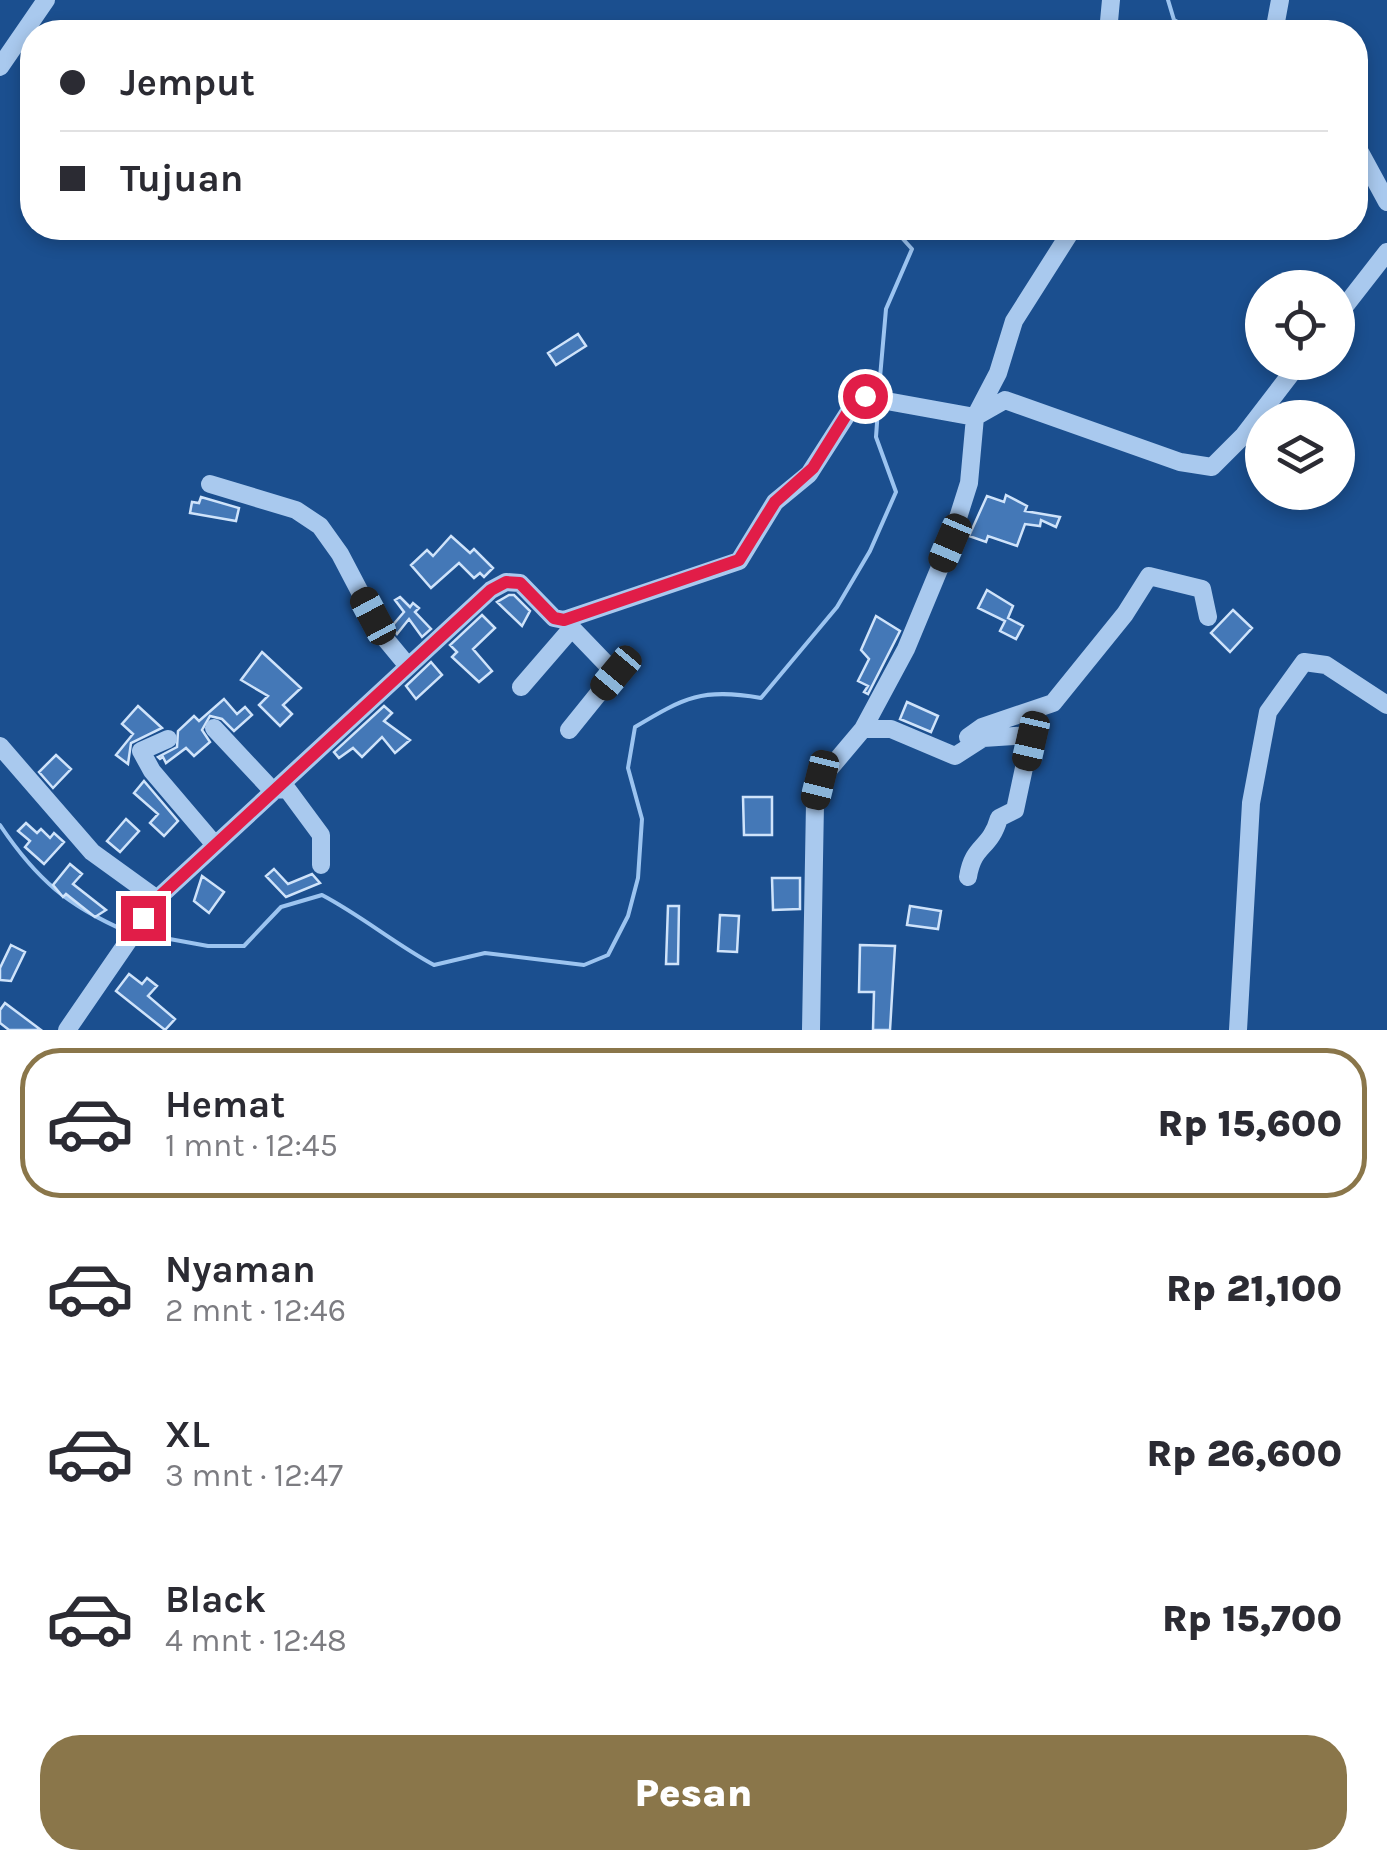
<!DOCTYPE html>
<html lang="id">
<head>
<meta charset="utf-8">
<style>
	body { margin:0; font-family:Karla,sans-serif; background:#f7f7f7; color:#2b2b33; height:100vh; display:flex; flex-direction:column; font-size:38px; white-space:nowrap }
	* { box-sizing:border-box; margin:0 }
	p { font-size:32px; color:#7c7c81 }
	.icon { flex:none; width:55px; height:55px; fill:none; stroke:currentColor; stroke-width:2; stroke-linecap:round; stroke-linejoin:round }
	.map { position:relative; height:1030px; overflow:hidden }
	.panel { display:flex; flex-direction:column; background:#fff; flex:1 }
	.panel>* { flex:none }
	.hud { position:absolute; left:20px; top:20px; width:1348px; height:220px; border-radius:40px; box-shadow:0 5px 15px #0003; display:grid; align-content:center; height:220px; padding:0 40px; background:#fff }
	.tools { position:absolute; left:1245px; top:270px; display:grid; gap:20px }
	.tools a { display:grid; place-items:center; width:110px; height:110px; border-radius:50%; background:#fff; box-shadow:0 5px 15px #0003; font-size:50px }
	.end { position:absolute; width:45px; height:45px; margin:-22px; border:12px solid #e11d48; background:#fff; box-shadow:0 0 0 5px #fff }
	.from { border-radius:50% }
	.car { position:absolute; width:30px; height:60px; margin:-30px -15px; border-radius:12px; box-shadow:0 0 8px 2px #0007; background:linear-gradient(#222 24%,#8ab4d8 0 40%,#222 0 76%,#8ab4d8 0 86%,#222 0) }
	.hud b { display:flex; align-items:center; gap:35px; height:95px; font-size:38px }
	.hud b+b { border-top:2px solid #e1e1e2 }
	.hud i { width:25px; height:25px; background:#2b2b33 }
	ul { padding:18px 0 0; list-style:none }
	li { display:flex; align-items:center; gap:30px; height:150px; margin:0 20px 15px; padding:0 20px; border:5px solid transparent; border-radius:40px }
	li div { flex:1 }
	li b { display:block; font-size:38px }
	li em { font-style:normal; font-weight:800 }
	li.selected { border-color:#8a764a }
	li>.icon { width:90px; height:90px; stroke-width:1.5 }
	.primary-button { display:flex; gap:20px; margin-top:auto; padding:20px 40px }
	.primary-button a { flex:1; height:115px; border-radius:40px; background:#8a764a; color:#fff; font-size:40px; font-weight:800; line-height:115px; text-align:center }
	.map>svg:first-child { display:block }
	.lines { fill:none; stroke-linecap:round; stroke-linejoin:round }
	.stream { stroke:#9cc4f0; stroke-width:4 }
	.building { fill:#4478b7; stroke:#cfe3fa; stroke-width:2.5 }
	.minor { stroke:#a9c9ee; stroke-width:18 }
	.route { stroke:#e11d48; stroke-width:12 }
</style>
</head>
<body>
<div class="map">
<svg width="1387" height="1030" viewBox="0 0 1387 1030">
	<rect width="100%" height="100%" fill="#1b4f8f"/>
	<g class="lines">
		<path class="stream" d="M 1168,0 L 1174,20 L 1195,32
			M 879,389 L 886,309 L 912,249 L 893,228
			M 0,825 C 37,880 68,906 128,932
			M 142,934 L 208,946 L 244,946 L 281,907 L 322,895 C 362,916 395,944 434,965 L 485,953 L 584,965 L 608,955 L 628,916 L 638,878 L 642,819 L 628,768 L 635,727 C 685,697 702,688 761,698 L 837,607 L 870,551 L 896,492 L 876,437 L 878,409"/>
	</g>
	<path class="building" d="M 578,334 L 586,346 L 556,365 L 548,353 Z
		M 1006,495 L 1027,506 L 1025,511 L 1060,517 L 1056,527 L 1041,520 L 1040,526 L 1025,524 L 1017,546 L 988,536 L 986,542 L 969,536 L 987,496 L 1004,502 Z
		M 201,497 L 239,508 L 236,521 L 190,513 L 192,502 L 199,503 Z
		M 451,536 L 470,553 L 474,549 L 493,568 L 484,577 L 480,573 L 474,578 L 459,563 L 431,588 L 411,565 L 427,550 L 433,556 Z
		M 987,590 L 1013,606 L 1008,618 L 1023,626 L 1016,639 L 1000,631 L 1005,621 L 978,608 Z
		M 509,595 L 514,595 L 530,611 L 522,626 L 497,602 Z
		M 400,597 L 410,607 L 413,603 L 419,608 L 415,612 L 431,629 L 422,637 L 409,619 L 397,634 L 393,629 L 392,626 L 404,612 L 395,600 Z
		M 1233,610 L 1252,628 L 1230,652 L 1211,633 Z
		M 482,615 L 495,628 L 473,649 L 492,671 L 479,682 L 452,657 L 457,652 L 450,645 Z
		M 876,616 L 900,631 L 868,694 L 864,692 L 868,686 L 858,681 L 869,659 L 861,650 Z
		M 262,652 L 301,688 L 283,705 L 292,714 L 280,726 L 259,705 L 268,696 L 241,680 Z
		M 431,662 L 442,675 L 416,699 L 406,686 Z
		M 224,699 L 237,714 L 245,707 L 252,715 L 234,731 L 222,719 L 210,716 L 202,730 L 210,742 L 194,756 L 186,748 L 166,763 L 163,757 L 160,759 L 158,757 L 177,747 L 178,731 L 194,716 L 199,721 Z
		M 907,702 L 938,716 L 931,732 L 900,719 Z
		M 138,706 L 162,728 L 131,743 L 128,764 L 116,755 L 133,734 L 122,724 Z
		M 384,706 L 392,713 L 384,721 L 410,740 L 395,753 L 382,737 L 362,757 L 353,748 L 339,758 L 334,752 Z
		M 56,755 L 71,769 L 53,788 L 39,772 Z
		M 144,781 L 178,821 L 164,836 L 150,823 L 158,814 L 134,793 Z
		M 743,797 L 772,797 L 772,835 L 744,835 Z
		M 126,819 L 139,831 L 120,852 L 107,841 Z
		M 26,823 L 37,833 L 41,829 L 50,838 L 54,833 L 64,842 L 44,864 L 25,847 L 30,841 L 18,831 Z
		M 70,864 L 82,874 L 73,884 L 106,910 L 95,917 L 66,894 L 63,897 L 53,885 Z
		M 274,869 L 288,884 L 312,874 L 320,883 L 286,897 L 266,876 Z
		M 202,876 L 224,892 L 209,913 L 194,901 Z
		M 772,878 L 800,878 L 800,909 L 773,910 Z
		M 668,906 L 679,906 L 678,964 L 666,964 Z
		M 910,906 L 941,911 L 938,929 L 907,925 Z
		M 720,915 L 739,916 L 737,952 L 718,951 Z
		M 11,945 L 25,952 L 11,981 L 0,980 L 0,968 Z
		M 860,945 L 895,946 L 890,1030 L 873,1030 L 874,992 L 859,992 Z
		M 129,974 L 142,984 L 147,978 L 157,986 L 148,996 L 175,1019 L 165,1030 L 116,991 Z
		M 5,1003 L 41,1030 L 9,1030 L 0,1023 L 0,1010 Z"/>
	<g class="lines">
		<path class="minor" d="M 1280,0 L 1275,27 L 1285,32
			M 1108,32 L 1111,0
			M 0,67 L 46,0
			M 1355,143 L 1387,202
			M 1338,315 L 1387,252
			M 210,484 L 296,510 L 320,526 L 340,554 L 383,636 L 407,665
			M 564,620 L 615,673 L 569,730
			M 521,687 L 572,628
			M 214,728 L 272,790 L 287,789 L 321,835 L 321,865
			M 863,729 L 906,649 L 950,543 L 969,483 L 975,417 L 998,373 L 1014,321 L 1073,228
			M 968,737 L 982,727 L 1053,703 L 1125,614 L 1149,576 L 1202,589 L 1208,617
			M 168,739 L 141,751 L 152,771 L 215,845
			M 0,746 L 92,852 L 157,899
			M 67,1030 L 157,899 L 491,590 L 506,582 L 520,583 L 554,618 L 564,620 L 739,561 L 775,502 L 809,474 L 859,396 L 975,417 L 1005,400 L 1180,462 L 1212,467 L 1244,435 L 1300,362
			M 811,1030 L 815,803 L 820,780 L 863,729 L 891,729 L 955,756 L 983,738 L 1031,735 L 1015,810 L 999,818 C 990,850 973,844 968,877
			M 1238,1030 L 1251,803 L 1268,712 L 1304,662 L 1326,665 L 1387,705"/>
	</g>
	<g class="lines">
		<path class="route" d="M 143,918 L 157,899 L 491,590 L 506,582 L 520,583 L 554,618 L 564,620 L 739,560 L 775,502 L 813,468 L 856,399 L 865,396"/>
	</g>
</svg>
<div class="tools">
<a><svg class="icon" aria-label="locate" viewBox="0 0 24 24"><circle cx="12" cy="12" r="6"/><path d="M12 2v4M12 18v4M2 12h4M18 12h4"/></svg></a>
<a><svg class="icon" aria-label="layers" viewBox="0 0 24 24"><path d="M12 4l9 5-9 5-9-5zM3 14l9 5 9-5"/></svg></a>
</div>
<i class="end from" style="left:865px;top:396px"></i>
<i class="end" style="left:143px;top:918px"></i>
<i class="car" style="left:950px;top:543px;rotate:203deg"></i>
<i class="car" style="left:373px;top:616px;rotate:332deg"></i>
<i class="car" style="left:616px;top:673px;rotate:220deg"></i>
<i class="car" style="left:1031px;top:741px;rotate:193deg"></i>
<i class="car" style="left:820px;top:780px;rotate:194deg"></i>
<div class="hud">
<b><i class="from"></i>Jemput</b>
<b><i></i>Tujuan</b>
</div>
</div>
<section class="panel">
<ul>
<li class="selected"><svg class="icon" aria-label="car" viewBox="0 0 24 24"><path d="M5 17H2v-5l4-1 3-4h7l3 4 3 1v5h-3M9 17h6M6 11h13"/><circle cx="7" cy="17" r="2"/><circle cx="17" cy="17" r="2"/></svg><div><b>Hemat</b><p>1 mnt · 12:45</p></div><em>Rp 15,600</em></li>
<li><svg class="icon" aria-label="car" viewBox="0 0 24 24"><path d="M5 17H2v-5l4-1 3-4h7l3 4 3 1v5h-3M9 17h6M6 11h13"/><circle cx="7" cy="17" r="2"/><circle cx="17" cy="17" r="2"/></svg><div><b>Nyaman</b><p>2 mnt · 12:46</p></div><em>Rp 21,100</em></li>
<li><svg class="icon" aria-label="car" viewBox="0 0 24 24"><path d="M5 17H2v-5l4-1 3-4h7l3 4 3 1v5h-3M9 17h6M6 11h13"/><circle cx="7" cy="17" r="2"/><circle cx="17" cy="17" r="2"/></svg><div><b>XL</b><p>3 mnt · 12:47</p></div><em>Rp 26,600</em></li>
<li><svg class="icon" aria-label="car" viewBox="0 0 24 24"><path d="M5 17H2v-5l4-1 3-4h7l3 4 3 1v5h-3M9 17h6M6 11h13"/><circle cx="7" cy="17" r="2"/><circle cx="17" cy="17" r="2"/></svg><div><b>Black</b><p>4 mnt · 12:48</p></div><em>Rp 15,700</em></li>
</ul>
<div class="primary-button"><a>Pesan</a></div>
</section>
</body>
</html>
